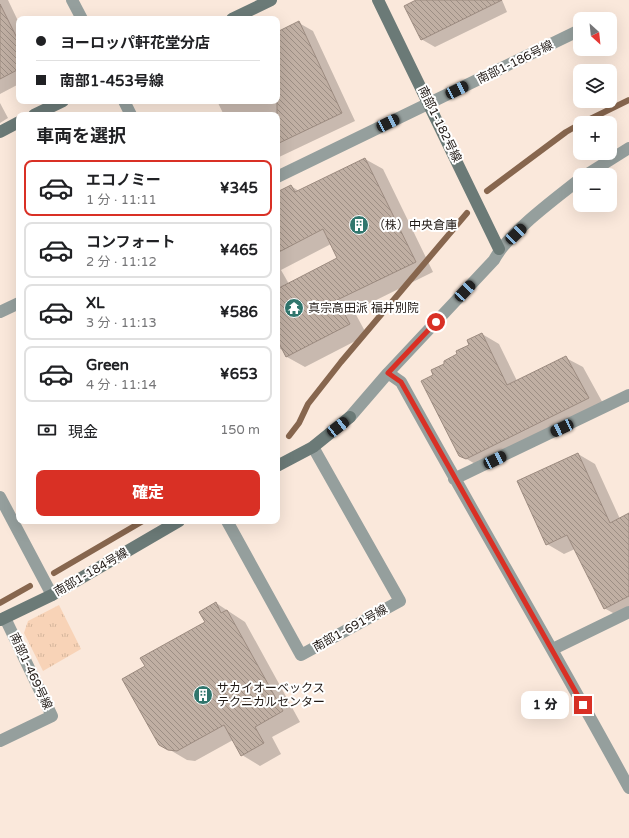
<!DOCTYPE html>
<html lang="ja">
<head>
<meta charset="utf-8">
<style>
	body { margin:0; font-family:"Varela Round","Noto Sans JP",sans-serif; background:#f6f6f6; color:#202124; height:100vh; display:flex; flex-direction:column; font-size:15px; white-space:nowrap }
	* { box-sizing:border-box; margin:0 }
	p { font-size:13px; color:#757577 }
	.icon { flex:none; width:22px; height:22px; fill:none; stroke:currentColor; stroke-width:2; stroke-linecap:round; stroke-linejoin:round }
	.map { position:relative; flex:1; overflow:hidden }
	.panel { position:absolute; left:16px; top:112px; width:264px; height:412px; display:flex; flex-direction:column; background:#fff; border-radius:8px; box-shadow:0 4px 16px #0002 }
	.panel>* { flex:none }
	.hud { position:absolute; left:16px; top:16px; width:264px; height:88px; border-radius:8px; box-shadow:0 4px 16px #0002; display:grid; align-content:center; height:88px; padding:0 20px; background:#fff }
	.needle { width:26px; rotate:153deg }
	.controls { position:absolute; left:573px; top:12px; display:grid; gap:8px }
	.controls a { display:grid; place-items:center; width:44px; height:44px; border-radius:8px; background:#fff; box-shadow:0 4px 16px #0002; font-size:20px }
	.end { position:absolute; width:18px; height:18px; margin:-9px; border:5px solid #d93025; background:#fff; box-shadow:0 0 0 2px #fff }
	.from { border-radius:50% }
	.bubble { position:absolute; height:28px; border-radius:8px; background:#fff; box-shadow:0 4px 16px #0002; font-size:13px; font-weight:800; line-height:28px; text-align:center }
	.car { position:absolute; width:12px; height:24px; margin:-12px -6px; border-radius:5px; box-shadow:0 0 3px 1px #0007; background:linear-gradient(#222 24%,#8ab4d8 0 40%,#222 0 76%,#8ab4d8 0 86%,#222 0) }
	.hud b { display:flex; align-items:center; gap:14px; height:38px; font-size:15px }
	.hud b+b { border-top:1px solid #e0e0e0 }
	.hud i { width:10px; height:10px; background:#202124 }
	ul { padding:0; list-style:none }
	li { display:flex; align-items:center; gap:12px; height:56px; margin:0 8px 6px; padding:0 12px; border:2px solid #e0e0e0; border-radius:8px }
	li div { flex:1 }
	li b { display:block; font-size:15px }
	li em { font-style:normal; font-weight:800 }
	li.selected { border-color:#d93025 }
	li>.icon { width:36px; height:36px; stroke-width:1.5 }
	h2 { padding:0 20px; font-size:18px; line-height:48px }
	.pay { display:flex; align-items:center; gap:10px; height:44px; padding:0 20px; font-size:15px }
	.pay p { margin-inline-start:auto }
	.action { display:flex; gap:8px; margin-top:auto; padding:8px 20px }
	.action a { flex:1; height:46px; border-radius:8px; background:#d93025; color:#fff; font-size:16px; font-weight:800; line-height:46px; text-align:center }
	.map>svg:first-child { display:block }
	.park { fill:url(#park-tufts) }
	.shadow { fill:#0003; fill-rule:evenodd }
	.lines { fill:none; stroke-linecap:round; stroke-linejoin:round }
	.stream { stroke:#87664e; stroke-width:6 }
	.building { fill:url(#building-back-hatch); stroke:#9c8b80 }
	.street { stroke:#959f9d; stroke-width:12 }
	.secondary { stroke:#6b7a77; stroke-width:12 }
	.route { stroke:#d93025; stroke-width:5 }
	.labels { text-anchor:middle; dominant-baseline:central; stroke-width:4; stroke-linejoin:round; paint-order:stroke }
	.street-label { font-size:12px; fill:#201915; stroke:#fff }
	.poi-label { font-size:12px; fill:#201915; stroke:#fff; text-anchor:start }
</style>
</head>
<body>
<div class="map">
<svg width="629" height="838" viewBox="0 0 629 838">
	<defs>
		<pattern id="park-tufts" width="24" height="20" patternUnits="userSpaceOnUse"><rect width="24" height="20" fill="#f8d3b7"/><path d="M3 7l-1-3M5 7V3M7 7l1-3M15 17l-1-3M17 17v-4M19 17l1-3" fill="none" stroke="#d4b59c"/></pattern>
		<pattern id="building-back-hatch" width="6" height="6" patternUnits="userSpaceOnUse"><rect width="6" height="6" fill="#c0afa3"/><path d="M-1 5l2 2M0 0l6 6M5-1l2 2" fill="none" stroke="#9c8e84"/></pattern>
	</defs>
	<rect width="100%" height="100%" fill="#fae8db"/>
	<path class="park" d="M 59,605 L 81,649 L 43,671 L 24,633 L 28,621 Z"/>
	<path class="shadow" d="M 0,0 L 8,0 L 19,23 L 19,84 L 0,94 Z
		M 418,0 L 502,0 L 507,12 L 435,47 L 421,39 Z
		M 299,23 L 313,31 L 355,121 L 277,158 L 277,115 L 224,115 L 217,101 L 277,101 L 277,33 Z
		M 0,103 L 8,118 L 0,123 Z
		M 365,159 L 383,169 L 433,272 L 354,311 L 367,335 L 305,367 L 287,357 L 284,351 L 277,347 L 277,194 L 291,186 L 299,191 ZM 331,244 L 338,259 L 289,284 L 281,270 Z
		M 482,334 L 499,344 L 517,381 L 566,358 L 583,367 L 605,407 L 477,465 L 460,455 L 434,375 Z
		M 578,454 L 595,464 L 620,519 L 629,514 L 629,614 L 622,618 L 604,608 L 575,549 L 564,554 L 547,544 Z
		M 216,603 L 245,622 L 300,722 L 272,737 L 281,754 L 260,766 L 242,755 L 233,740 L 195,761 L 187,760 L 160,744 L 146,667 L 206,623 Z"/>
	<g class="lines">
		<path class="stream" d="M 582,123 L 629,100
			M 487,191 L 566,132 L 580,124
			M 289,436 L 299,423 L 308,404 L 341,362 L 467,213
			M 54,573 L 143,521
			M 0,603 L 30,586"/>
	</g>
	<path class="building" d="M 416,0 L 502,0 L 421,40 L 404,6 Z
		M 0,4 L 19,42 L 19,69 L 0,79 Z
		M 299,21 L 342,113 L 277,144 L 277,32 Z
		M 365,158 L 416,262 L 337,300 L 350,324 L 286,357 L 277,339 L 277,289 L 337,258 L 323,229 L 277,253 L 277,192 L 291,185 L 295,192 Z
		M 482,333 L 507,385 L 566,356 L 589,398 L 466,459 L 459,456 L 421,381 L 433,375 L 431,370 L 444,364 L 444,361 L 457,354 L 456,351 L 469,345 L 467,340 Z
		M 578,453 L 610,523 L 629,513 L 629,596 L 604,609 L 567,535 L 546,545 L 517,481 Z
		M 216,602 L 221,613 L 227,610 L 283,711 L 255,727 L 264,743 L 241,756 L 224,725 L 177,751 L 168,750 L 159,745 L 122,679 L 145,666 L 140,658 L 205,622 L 199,612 Z"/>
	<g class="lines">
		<path class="street" d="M 72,0 L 82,19
			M 124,101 L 131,115
			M 586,175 L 629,148
			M 277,177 L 580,30
			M 0,312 L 19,303
			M 388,373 L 401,382 C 476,518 555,652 629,788
			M 350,417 L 388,373 L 494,260 C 508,233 555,199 580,179
			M 454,479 L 629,395
			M 0,497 L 52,595
			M 227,521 L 301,655 L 400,601 L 313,447
			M 553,649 L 629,612
			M 0,741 L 52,716 L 5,618"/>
		<path class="secondary" d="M 378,0 L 499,249
			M 232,19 L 271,0
			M 34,115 L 63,101
			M 0,132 L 19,122
			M 277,466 L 313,447 L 350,417
			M 0,620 L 52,595 L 179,521"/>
	</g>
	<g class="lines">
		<path class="route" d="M 436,322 L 388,373 L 401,382 L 583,705"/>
	</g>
	<defs>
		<symbol id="building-disc" viewBox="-11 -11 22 22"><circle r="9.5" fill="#30766d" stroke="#fff"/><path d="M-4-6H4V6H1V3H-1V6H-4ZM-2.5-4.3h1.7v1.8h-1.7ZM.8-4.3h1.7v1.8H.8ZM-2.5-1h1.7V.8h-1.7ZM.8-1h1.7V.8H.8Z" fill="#fff"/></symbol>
		<symbol id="temple-disc" viewBox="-11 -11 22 22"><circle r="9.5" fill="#30766d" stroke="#fff"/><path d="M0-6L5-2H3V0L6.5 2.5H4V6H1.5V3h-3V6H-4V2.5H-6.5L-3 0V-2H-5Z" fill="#fff"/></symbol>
	</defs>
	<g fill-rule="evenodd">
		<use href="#building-disc" x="348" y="214" width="22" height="22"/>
		<use href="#temple-disc" x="283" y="297" width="22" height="22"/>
		<use href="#building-disc" x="192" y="684" width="22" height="22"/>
	</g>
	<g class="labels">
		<g class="street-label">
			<text transform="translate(515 62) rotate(-26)">南部1-186号線</text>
			<text transform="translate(440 124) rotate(64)">南部1-182号線</text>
			<text transform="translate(91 572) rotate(-30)">南部1-184号線</text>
			<text transform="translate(350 628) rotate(-29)">南部1-691号線</text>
			<text transform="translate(31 671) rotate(65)">南部1-469号線</text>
		</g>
		<g class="poi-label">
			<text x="373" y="225">（株）中央倉庫</text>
			<text x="308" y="308">真宗高田派 福井別院</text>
			<text x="217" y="688">サカイオーベックス<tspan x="217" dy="14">テクニカルセンター</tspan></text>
		</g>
	</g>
</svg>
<div class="controls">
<a><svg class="needle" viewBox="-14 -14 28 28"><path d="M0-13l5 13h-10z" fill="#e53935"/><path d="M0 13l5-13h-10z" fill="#757577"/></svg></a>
<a><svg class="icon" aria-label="layers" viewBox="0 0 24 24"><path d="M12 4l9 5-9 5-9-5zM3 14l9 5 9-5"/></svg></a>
<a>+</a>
<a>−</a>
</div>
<i class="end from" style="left:436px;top:322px"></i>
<i class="end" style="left:583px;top:705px"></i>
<div class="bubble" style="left:521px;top:691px;width:48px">1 分</div>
<i class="car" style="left:457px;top:90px;rotate:64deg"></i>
<i class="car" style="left:388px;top:123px;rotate:64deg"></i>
<i class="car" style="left:516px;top:234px;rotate:46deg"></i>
<i class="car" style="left:465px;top:291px;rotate:43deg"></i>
<i class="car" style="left:338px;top:427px;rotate:52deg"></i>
<i class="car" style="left:562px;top:428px;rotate:245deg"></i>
<i class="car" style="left:495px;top:460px;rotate:64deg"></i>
<div class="hud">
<b><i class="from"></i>ヨーロッパ軒花堂分店</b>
<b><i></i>南部1-453号線</b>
</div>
<section class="panel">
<h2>車両を選択</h2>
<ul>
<li class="selected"><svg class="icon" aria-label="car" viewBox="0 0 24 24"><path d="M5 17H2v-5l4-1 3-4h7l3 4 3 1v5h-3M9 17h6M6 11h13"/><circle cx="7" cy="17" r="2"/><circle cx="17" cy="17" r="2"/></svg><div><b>エコノミー</b><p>1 分 · 11:11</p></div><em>¥345</em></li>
<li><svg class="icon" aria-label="car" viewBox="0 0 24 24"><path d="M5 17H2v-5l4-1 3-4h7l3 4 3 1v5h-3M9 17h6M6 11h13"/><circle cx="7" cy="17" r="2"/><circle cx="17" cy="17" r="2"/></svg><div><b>コンフォート</b><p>2 分 · 11:12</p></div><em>¥465</em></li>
<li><svg class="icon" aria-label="car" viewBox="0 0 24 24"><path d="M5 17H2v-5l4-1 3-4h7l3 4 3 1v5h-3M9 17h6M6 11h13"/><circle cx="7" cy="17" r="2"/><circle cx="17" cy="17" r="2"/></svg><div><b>XL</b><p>3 分 · 11:13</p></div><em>¥586</em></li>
<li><svg class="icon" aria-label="car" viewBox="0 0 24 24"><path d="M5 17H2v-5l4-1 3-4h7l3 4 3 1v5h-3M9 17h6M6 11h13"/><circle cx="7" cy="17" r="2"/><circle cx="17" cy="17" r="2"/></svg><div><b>Green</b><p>4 分 · 11:14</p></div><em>¥653</em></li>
</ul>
<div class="pay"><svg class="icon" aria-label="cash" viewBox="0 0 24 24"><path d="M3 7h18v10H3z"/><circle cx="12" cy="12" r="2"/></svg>現金<p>150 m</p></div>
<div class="action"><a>確定</a></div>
</section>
</div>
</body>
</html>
